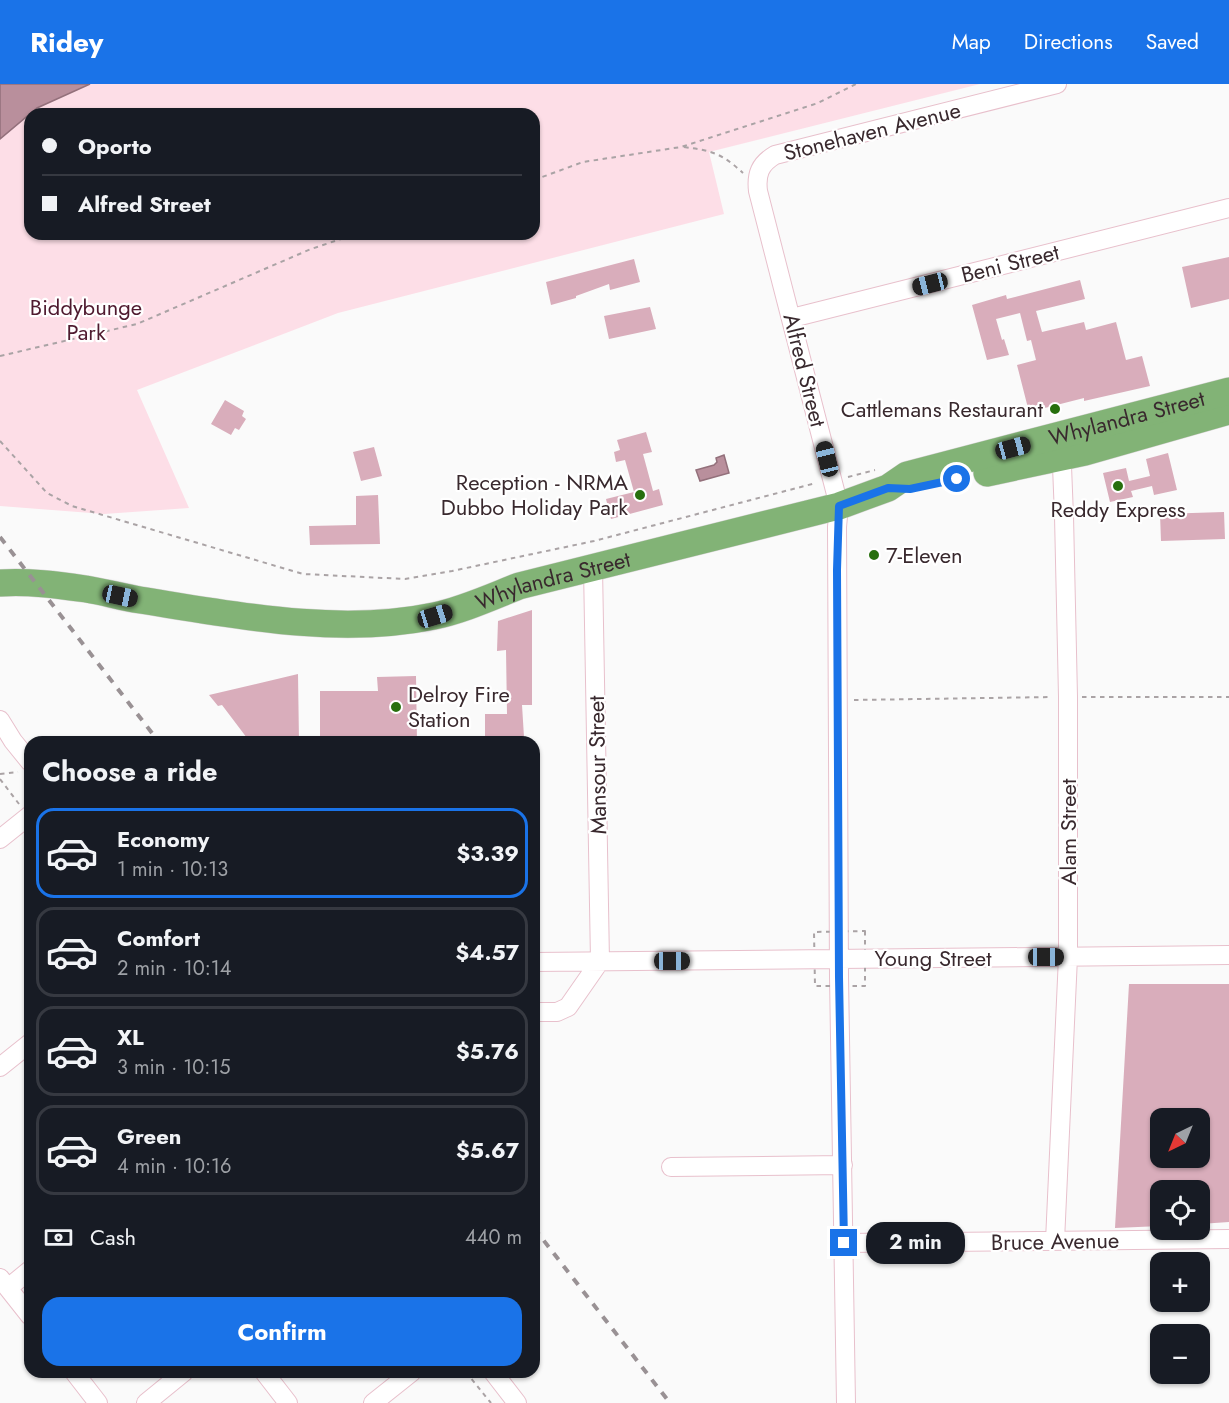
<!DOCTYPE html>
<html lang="en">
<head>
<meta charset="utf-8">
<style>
	body { margin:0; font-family:Jost,sans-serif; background:#20242c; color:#f1f3f6; height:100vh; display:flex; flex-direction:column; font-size:22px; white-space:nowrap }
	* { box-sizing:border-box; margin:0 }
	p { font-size:20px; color:#9ea1a6 }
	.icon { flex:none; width:33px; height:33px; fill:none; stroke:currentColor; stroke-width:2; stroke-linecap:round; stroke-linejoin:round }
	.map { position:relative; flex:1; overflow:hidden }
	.panel { position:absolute; left:24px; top:652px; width:516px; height:642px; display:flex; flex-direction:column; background:#171b24; border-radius:18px; box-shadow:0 2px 4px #0004 }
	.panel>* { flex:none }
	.banner { position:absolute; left:24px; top:24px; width:516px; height:132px; border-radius:18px; box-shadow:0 2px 4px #0004; display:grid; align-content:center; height:132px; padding:0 18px; background:#171b24 }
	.needle { width:39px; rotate:223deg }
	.controls { position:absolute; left:1150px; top:1024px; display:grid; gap:12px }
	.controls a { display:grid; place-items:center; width:60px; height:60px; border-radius:12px; background:#171b24; box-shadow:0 2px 4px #0004; font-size:30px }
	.end { position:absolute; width:27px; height:27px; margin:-14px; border:8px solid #1a73e8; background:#fff; box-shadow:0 0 0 3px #fff }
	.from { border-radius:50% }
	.bubble { position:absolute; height:42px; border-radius:18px; background:#171b24; box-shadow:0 2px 4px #0004; font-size:20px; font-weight:700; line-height:42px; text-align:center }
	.car { position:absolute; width:18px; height:36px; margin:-18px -9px; border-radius:8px; box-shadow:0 0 4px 2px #0007; background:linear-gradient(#222 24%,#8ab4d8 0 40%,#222 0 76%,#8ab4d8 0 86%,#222 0) }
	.banner b { display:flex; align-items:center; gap:21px; height:57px; font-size:22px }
	.banner b+b { border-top:2px solid #363941 }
	.banner i { width:15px; height:15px; background:#f1f3f6 }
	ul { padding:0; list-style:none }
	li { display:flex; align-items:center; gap:18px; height:90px; margin:0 12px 9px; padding:0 6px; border:3px solid #363941; border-radius:18px }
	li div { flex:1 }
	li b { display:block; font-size:22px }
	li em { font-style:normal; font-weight:700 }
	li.selected { border-color:#1a73e8 }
	li>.icon { width:54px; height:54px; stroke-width:1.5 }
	h2 { padding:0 18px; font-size:27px; line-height:72px }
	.pay { display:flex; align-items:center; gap:15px; height:66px; padding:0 18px; font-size:22px }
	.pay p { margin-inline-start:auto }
	.action { display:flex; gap:12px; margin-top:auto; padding:12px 18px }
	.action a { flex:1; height:69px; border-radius:18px; background:#1a73e8; color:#fff; font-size:24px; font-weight:700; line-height:69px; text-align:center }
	header { display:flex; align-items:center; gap:36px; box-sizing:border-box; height:84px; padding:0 30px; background:#1a73e8; color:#fff }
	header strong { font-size:28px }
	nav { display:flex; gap:33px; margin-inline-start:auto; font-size:21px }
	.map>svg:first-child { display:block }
	.green { fill:#fddee7 }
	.water { fill:#b98f9c; stroke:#93707b; stroke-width:1.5 }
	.building { fill:#d9adbb; fill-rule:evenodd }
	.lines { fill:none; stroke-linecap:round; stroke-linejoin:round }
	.minor-casing { stroke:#e8c0cc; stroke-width:20 }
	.highway-casing { stroke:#d7d4d5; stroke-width:28 }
	.path { stroke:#aaa3a5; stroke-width:2; stroke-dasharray:4.5 4.5; stroke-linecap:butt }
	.minor { stroke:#fff; stroke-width:18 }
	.highway { stroke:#82b376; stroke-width:27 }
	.rail { stroke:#999194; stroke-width:4; stroke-dasharray:8 8; stroke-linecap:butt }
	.route { stroke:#1a73e8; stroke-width:8 }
	.poi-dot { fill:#276f0d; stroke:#fff; stroke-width:2 }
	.labels { text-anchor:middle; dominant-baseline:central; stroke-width:4.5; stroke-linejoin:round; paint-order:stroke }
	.street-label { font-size:22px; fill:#39292e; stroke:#fff }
	.park-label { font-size:22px; fill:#4f1a2f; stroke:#fff }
	.poi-label { font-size:22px; fill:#39292e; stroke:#fff; text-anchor:end }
</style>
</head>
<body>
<header>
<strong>Ridey</strong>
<nav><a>Map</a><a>Directions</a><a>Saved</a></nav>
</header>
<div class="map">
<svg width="1229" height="1319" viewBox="0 0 1229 1319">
	<rect width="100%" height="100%" fill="#fafafa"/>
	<path class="green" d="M 90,0 L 980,0 L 709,68 L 724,130 L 338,229 L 137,306 L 189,424 L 104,430 L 0,422 L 0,55 L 30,30 L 30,150 L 534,150 L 534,30 L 30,30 L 37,24 Z"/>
	<path class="water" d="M 0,0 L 90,0 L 37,24 L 0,55 Z
		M 724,371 L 729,389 L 700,397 L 696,386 L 714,381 L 717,378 L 716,374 Z"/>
	<path class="building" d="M 1229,173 L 1229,215 L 1191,224 L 1182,183 Z
		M 634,175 L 640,198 L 610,206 L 609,200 L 576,212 L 576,214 L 551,221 L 546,198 Z
		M 1080,196 L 1085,215 L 1036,227 L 1042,248 L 1084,238 L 1086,246 L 1116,238 L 1126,276 L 1142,272 L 1150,302 L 1084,317 L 1084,314 L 1029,328 L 1017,281 L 1036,276 L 1031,256 L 1027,257 L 1020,229 L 996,235 L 1002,256 L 1004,255 L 1009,271 L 987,276 L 972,221 L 1006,211 L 1007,215 Z
		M 650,223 L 656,245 L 609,255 L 604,232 Z
		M 225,316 L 244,327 L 242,332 L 246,335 L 239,346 L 235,344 L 231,351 L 211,340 Z
		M 646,348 L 652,368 L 643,370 L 653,407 L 659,405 L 663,421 L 611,435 L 606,415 L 634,408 L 625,376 L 616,378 L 614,368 L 620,366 L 617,356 Z
		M 374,363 L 382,392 L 361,397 L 353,368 Z
		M 1168,369 L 1177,406 L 1154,411 L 1152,402 L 1131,407 L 1133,413 L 1110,418 L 1103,389 L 1126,384 L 1129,397 L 1150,392 L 1146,375 Z
		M 378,411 L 380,460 L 310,461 L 309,442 L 356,441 L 356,412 Z
		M 1224,428 L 1225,455 L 1161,457 L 1160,430 Z
		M 532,526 L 532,621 L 522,621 L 524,653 L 509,654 L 509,658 L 485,658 L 485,630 L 507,630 L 506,566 L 497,567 L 498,537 Z
		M 298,590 L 299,658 L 250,658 L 222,621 L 218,622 L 209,611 Z
		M 416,592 L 417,658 L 320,658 L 320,607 L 378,607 L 377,593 Z
		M 1129,900 L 1229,900 L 1229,1138 L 1200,1140 L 1200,1107 L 1161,1107 L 1161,1142 L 1115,1144 ZM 1161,1035 L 1200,1035 L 1200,1074 L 1161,1074 Z"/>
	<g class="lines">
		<defs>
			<path id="minor" d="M 792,234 L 1229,124
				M 0,636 L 13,657 L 30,678
				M 0,755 L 30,731
				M 534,878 L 1229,871
				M 534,928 L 557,928 L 568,923 L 600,877 L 593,484
				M 0,983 L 30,959
				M 671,1083 L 843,1081
				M 1055,1157 L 1068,873 L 1068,613 L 1064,432 L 1062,382 L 1057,366
				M 844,1159 L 1229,1155
				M 0,1194 L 30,1232
				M 8,1204 L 30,1186
				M 74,1288 L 98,1319
				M 264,1288 L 288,1319
				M 493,1288 L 517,1319
				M 146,1319 L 184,1288
				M 373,1319 L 412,1288
				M 846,1319 L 839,893 L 837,443 L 839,422 L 758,107 C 756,90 760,80 775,71 L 1057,0"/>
			<g id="highway">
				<path d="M 987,389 L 1085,368 L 1229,327"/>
				<path id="s1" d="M 0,499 C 28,497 58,501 86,505 C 104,508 122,513 140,516 C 234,531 339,552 434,532 C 463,526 491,513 519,502 L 839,422 L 888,404 L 907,391 L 1229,307"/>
			</g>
		</defs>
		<use href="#minor" class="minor-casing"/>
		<use href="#highway" class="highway-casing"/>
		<path class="path" d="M 684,63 C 713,67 721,69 743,89
			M 534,96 L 583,78 L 681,63 L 818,19 L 856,0
			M 0,272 L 137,240 L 311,165 L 341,155 L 366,150
			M 0,357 L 47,409 L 72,422 L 303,490 L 405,495 L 452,487 L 594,457 L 816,399
			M 848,393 L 875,386
			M 1082,613 L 1229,613
			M 854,616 L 1052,613
			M 0,690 L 18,688
			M 0,695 L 19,720
			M 865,847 L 865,902 L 815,902 L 814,848 Z
			M 466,1288 L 491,1319"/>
		<use href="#minor" class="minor"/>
		<use href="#highway" class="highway"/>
		<path class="rail" d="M 0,453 L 159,658
			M 534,1144 L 670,1319"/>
	</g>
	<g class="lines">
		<path class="route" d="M 844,1159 L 839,893 L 837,486 L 839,422 L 888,404 L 910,405 L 957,395"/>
	</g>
	<g class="poi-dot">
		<circle cx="1055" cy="325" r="6"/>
		<circle cx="1118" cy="402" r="6"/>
		<circle cx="640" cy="411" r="6"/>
		<circle cx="874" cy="471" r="6"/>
		<circle cx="396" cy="623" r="6"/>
	</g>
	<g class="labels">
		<g class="street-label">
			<text transform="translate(872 47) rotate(-14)">Stonehaven Avenue</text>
			<text transform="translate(1010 179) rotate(-14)">Beni Street</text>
			<text transform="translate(805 286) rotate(76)">Alfred Street</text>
			<text stroke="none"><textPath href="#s1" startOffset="1160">Whylandra Street</textPath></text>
			<text stroke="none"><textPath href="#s1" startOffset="562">Whylandra Street</textPath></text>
			<text transform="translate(597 681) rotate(-91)">Mansour Street</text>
			<text transform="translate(1068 748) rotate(-90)">Alam Street</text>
			<text x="933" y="874">Young Street</text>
			<text transform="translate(1055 1157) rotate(-1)">Bruce Avenue</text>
		</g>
		<g class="park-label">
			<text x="86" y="223">Biddybunge<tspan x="86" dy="25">Park</tspan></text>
		</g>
		<g class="poi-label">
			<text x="1043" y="325">Cattlemans Restaurant</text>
			<text x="628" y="398">Reception - NRMA<tspan x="628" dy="25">Dubbo Holiday Park</tspan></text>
			<text x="1118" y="425" text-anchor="middle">Reddy Express</text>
			<text x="886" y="471" text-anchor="start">7-Eleven</text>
			<text x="408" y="610" text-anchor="start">Delroy Fire<tspan x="408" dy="25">Station</tspan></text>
		</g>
	</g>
</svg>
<div class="controls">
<a><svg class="needle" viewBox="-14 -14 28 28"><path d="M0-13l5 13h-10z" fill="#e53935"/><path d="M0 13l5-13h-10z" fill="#9ea1a6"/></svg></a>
<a><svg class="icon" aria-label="locate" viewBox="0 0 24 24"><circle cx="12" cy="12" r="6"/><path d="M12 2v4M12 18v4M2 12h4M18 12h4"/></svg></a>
<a>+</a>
<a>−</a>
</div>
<i class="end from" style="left:957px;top:395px"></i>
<i class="end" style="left:844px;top:1159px"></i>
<div class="bubble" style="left:866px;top:1138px;width:99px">2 min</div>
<i class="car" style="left:930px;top:200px;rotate:256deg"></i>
<i class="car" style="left:1013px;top:364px;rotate:75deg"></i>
<i class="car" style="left:827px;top:375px;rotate:346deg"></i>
<i class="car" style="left:120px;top:512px;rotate:102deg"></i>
<i class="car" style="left:435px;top:532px;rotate:73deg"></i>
<i class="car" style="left:1046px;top:873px;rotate:90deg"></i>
<i class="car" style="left:672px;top:877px;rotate:90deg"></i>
<div class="banner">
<b><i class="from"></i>Oporto</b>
<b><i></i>Alfred Street</b>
</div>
<section class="panel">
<h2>Choose a ride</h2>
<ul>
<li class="selected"><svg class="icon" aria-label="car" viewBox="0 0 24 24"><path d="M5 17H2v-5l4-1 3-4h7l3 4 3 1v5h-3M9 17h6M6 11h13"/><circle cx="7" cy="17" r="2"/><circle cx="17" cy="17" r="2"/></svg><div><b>Economy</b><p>1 min · 10:13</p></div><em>$3.39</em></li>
<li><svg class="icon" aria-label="car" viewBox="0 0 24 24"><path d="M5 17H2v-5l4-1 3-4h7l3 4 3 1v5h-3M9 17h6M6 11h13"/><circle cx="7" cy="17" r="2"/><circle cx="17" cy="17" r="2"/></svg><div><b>Comfort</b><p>2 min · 10:14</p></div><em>$4.57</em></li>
<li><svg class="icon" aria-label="car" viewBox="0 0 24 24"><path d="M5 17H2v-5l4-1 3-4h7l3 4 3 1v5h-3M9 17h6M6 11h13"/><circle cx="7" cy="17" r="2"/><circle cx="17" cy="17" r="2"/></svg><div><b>XL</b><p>3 min · 10:15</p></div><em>$5.76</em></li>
<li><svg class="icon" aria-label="car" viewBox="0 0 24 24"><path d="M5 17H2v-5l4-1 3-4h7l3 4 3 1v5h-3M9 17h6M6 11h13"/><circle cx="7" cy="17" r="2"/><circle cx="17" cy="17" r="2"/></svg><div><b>Green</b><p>4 min · 10:16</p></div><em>$5.67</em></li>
</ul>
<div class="pay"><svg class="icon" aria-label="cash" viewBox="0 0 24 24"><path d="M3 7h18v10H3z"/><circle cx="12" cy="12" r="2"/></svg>Cash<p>440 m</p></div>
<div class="action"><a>Confirm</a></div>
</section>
</div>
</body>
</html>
